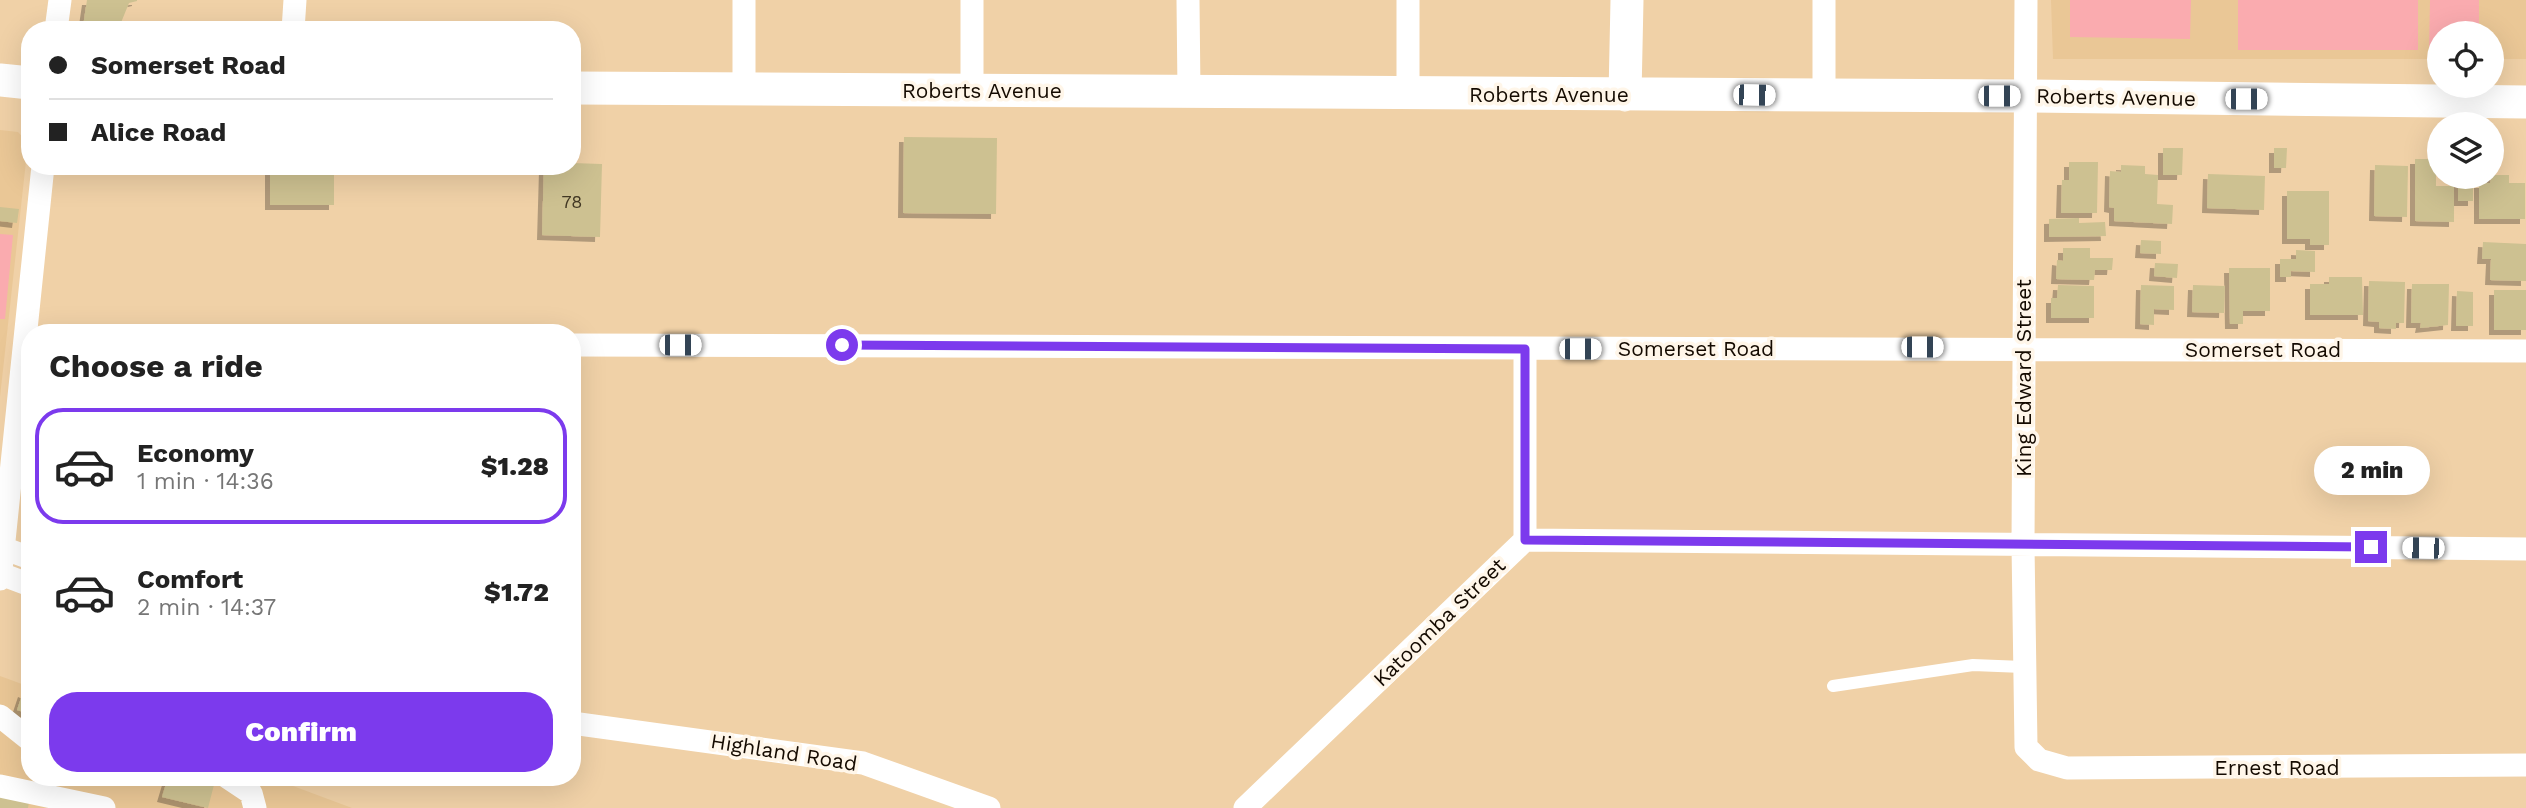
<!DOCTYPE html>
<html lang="en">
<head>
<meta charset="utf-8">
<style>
	body { margin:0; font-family:"Work Sans",sans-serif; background:#f2f2f2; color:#222; height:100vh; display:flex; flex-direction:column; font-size:26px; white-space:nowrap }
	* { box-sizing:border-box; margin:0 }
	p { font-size:23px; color:#767676 }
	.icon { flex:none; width:38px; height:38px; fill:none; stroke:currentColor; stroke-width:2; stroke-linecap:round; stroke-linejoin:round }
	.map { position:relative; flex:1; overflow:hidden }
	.panel { position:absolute; left:21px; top:324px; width:560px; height:462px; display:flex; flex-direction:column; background:#fff; border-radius:28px; box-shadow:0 7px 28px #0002 }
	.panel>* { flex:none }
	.guide { position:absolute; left:21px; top:21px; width:560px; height:154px; border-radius:28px; box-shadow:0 7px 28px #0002; display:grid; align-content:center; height:154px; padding:0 28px; background:#fff }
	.tools { position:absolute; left:2427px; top:21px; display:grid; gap:14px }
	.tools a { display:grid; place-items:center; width:77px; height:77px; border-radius:50%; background:#fff; box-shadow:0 7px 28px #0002; font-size:35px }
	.end { position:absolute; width:32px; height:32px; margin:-16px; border:9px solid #7c3aed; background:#fff; box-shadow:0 0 0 4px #fff }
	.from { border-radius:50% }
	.bubble { position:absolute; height:49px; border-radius:24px; background:#fff; box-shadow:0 7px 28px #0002; font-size:23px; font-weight:800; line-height:49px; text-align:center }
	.car { position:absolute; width:21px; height:42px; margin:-21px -10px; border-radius:9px; box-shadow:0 0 5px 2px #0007; background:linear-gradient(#fff 24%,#345 0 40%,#fff 0 76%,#345 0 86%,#fff 0) }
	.guide b { display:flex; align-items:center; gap:24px; height:66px; font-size:26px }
	.guide b+b { border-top:2px solid #e0e0e0 }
	.guide i { width:18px; height:18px; background:#222 }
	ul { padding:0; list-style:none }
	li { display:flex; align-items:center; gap:21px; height:116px; margin:0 14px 10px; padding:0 14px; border:4px solid transparent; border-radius:28px }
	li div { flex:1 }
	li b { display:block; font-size:26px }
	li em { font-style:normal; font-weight:800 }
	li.current { border-color:#7c3aed }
	li>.icon { width:63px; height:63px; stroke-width:1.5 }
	h2 { padding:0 28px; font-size:32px; line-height:84px }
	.primary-button { display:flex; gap:14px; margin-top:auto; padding:14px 28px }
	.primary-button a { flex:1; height:80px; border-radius:28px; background:#7c3aed; color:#fff; font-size:28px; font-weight:800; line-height:80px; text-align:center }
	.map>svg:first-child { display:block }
	.built { fill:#eac796 }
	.green { fill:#faabaf }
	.building { fill:#cdc191; filter:url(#shadow) }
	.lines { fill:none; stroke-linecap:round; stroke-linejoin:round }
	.lane { stroke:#fff; stroke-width:12 }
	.street { stroke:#fff; stroke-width:23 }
	.secondary { stroke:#fff; stroke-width:33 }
	.route { stroke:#7c3aed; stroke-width:9 }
	.labels { text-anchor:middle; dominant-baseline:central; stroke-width:7; stroke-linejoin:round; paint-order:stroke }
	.number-label { font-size:18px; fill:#423824 }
	.street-label { font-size:21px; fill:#140a00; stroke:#fff6e9 }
</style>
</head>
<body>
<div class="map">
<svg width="2526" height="808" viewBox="0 0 2526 808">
	<defs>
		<filter id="shadow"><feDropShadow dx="-5" dy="5" stdDeviation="0" flood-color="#0004"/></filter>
	</defs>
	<rect width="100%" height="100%" fill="#f0d1a7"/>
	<path class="built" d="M 2051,0 L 2526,0 L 2526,59 L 2492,59 L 2492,33 L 2440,33 L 2439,59 L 2053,59 Z
		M 0,130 L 18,132 L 28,143 L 0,397 Z
		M 0,676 L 30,687 L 30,777 L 269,777 L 352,808 L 0,808 Z"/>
	<path class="green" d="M 2070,0 L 2191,0 L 2190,39 L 2070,37 Z
		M 2238,0 L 2418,0 L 2418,50 L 2238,50 Z
		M 2430,0 L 2479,0 L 2479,33 L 2440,33 L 2439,50 L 2429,50 Z
		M 0,234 L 13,235 L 5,319 L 0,319 Z"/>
	<path class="building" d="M 87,0 L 137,0 L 137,1 L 129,3 L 118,30 L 107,30 L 83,27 Z
		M 904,137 L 997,138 L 996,214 L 903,213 Z
		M 2163,148 L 2183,148 L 2182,175 L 2163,175 Z
		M 2274,148 L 2287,148 L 2286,168 L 2274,168 Z
		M 2415,159 L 2436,159 L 2436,186 L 2454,186 L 2454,222 L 2415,221 Z
		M 2069,162 L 2098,162 L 2097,213 L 2061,213 L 2062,180 L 2069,180 Z
		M 572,163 L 602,164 L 600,237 L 542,235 L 544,166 L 572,166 Z
		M 2121,165 L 2145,166 L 2145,174 L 2158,175 L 2157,204 L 2173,205 L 2172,224 L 2114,221 L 2114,208 L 2109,207 L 2110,171 L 2121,172 Z
		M 2375,165 L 2408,166 L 2407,217 L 2374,216 Z
		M 270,166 L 334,166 L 334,205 L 270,205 Z
		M 2208,174 L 2265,176 L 2264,210 L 2207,208 Z
		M 2492,175 L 2509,175 L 2509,183 L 2525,183 L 2525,219 L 2479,219 L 2479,183 L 2490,183 Z
		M 2458,177 L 2473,177 L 2473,201 L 2458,201 Z
		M 2287,191 L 2329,191 L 2329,245 L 2310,245 L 2310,239 L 2287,239 Z
		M 0,207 L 19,209 L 17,223 L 0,221 Z
		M 2079,218 L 2079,223 L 2105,222 L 2106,236 L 2049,237 L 2049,219 Z
		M 2141,240 L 2161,241 L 2161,254 L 2140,253 Z
		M 2483,242 L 2526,244 L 2526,281 L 2490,280 L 2491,259 L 2482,259 Z
		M 2063,248 L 2090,248 L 2090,258 L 2113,258 L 2112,270 L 2095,270 L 2094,280 L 2056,279 L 2057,260 L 2063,261 Z
		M 2296,250 L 2315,251 L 2315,272 L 2291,271 L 2291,277 L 2280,277 L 2280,259 L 2296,259 Z
		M 2155,263 L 2178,264 L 2177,278 L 2154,276 Z
		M 2229,268 L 2270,268 L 2270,311 L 2243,311 L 2243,324 L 2230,324 Z
		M 2329,277 L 2362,277 L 2363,315 L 2310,315 L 2310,284 L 2329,284 Z
		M 2369,281 L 2405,282 L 2404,323 L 2396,323 L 2396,329 L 2379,328 L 2379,322 L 2368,321 Z
		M 2412,284 L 2449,284 L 2448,325 L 2420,328 L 2421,323 L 2411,323 Z
		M 2058,285 L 2094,286 L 2094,318 L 2051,318 L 2051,298 L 2057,298 Z
		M 2141,285 L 2174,286 L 2174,310 L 2154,309 L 2154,325 L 2140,324 Z
		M 2193,285 L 2225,286 L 2224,313 L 2192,312 Z
		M 2494,290 L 2526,290 L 2526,330 L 2494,330 Z
		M 2457,291 L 2473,292 L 2473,326 L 2456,326 Z
		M 23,692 L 30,695 L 30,714 L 17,710 Z
		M 168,777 L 201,777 L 215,781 L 208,808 L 162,797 Z
		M 0,791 L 30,796 L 28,808 L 0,808 Z"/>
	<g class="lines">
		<path class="lane" d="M 1833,686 L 1973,665 L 2023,667"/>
		<path class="street" d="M 972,0 L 972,90
			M 1188,0 L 1189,92
			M 1824,0 L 1824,96
			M 2026,0 L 2023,545 L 2026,747 L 2039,760 L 2067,768 L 2526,765
			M 56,30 L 60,0
			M 293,30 L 295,0
			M 744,89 L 744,0
			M 1408,93 L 1408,0
			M 572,345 L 2526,351
			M 1525,540 L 2526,549
			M 3,548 L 30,558
			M 1,574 L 30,585
			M 0,579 L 43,166
			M 0,716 L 30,740
			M 572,723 L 863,763 L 989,808
			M 227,777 L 251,793 L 255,808
			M 0,786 L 104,808
			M 1245,808 L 1525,540 L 1525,349"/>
		<path class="secondary" d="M 0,80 L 30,83
			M 572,88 L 2024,96 L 2526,102
			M 1625,95 L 1627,0"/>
	</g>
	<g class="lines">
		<path class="route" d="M 842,345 L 1525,349 L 1525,540 L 2371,547"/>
	</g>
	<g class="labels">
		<g class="number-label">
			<text x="572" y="201">78</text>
		</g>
		<g class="street-label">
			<text x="982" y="90">Roberts Avenue</text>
			<text x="1549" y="94">Roberts Avenue</text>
			<text transform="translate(2116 97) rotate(1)">Roberts Avenue</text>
			<text x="1696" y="348">Somerset Road</text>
			<text x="2263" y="349">Somerset Road</text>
			<text transform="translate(2023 378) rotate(-90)">King Edward Street</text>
			<text transform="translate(1439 622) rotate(-44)">Katoomba Street</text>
			<text transform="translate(784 752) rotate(9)">Highland Road</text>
			<text x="2277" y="767">Ernest Road</text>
		</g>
	</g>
</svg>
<div class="tools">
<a><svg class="icon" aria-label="locate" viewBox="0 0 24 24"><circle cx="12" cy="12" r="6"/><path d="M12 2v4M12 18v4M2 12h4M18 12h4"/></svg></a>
<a><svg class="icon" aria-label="layers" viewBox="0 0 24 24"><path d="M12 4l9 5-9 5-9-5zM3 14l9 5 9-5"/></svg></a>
</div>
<i class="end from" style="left:842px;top:345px"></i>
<i class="end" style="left:2371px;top:547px"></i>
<div class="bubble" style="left:2314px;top:446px;width:116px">2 min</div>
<i class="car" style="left:1754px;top:95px;rotate:91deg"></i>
<i class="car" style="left:1999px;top:96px;rotate:90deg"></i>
<i class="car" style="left:2246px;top:99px;rotate:90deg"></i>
<i class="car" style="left:680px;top:345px;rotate:90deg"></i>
<i class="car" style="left:1922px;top:347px;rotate:90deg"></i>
<i class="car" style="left:1580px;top:349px;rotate:90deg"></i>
<i class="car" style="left:2423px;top:548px;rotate:271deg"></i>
<div class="guide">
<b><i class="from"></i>Somerset Road</b>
<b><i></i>Alice Road</b>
</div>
<section class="panel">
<h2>Choose a ride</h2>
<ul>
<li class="current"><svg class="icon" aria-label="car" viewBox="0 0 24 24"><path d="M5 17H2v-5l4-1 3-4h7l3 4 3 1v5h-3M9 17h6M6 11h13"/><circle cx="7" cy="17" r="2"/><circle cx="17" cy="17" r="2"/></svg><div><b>Economy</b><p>1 min · 14:36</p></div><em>$1.28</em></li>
<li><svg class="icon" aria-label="car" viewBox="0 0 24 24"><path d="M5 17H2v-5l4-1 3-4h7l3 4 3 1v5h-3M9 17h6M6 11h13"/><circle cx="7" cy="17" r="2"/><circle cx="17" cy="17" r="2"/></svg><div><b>Comfort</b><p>2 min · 14:37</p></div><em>$1.72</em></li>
</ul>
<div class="primary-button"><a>Confirm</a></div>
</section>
</div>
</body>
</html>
